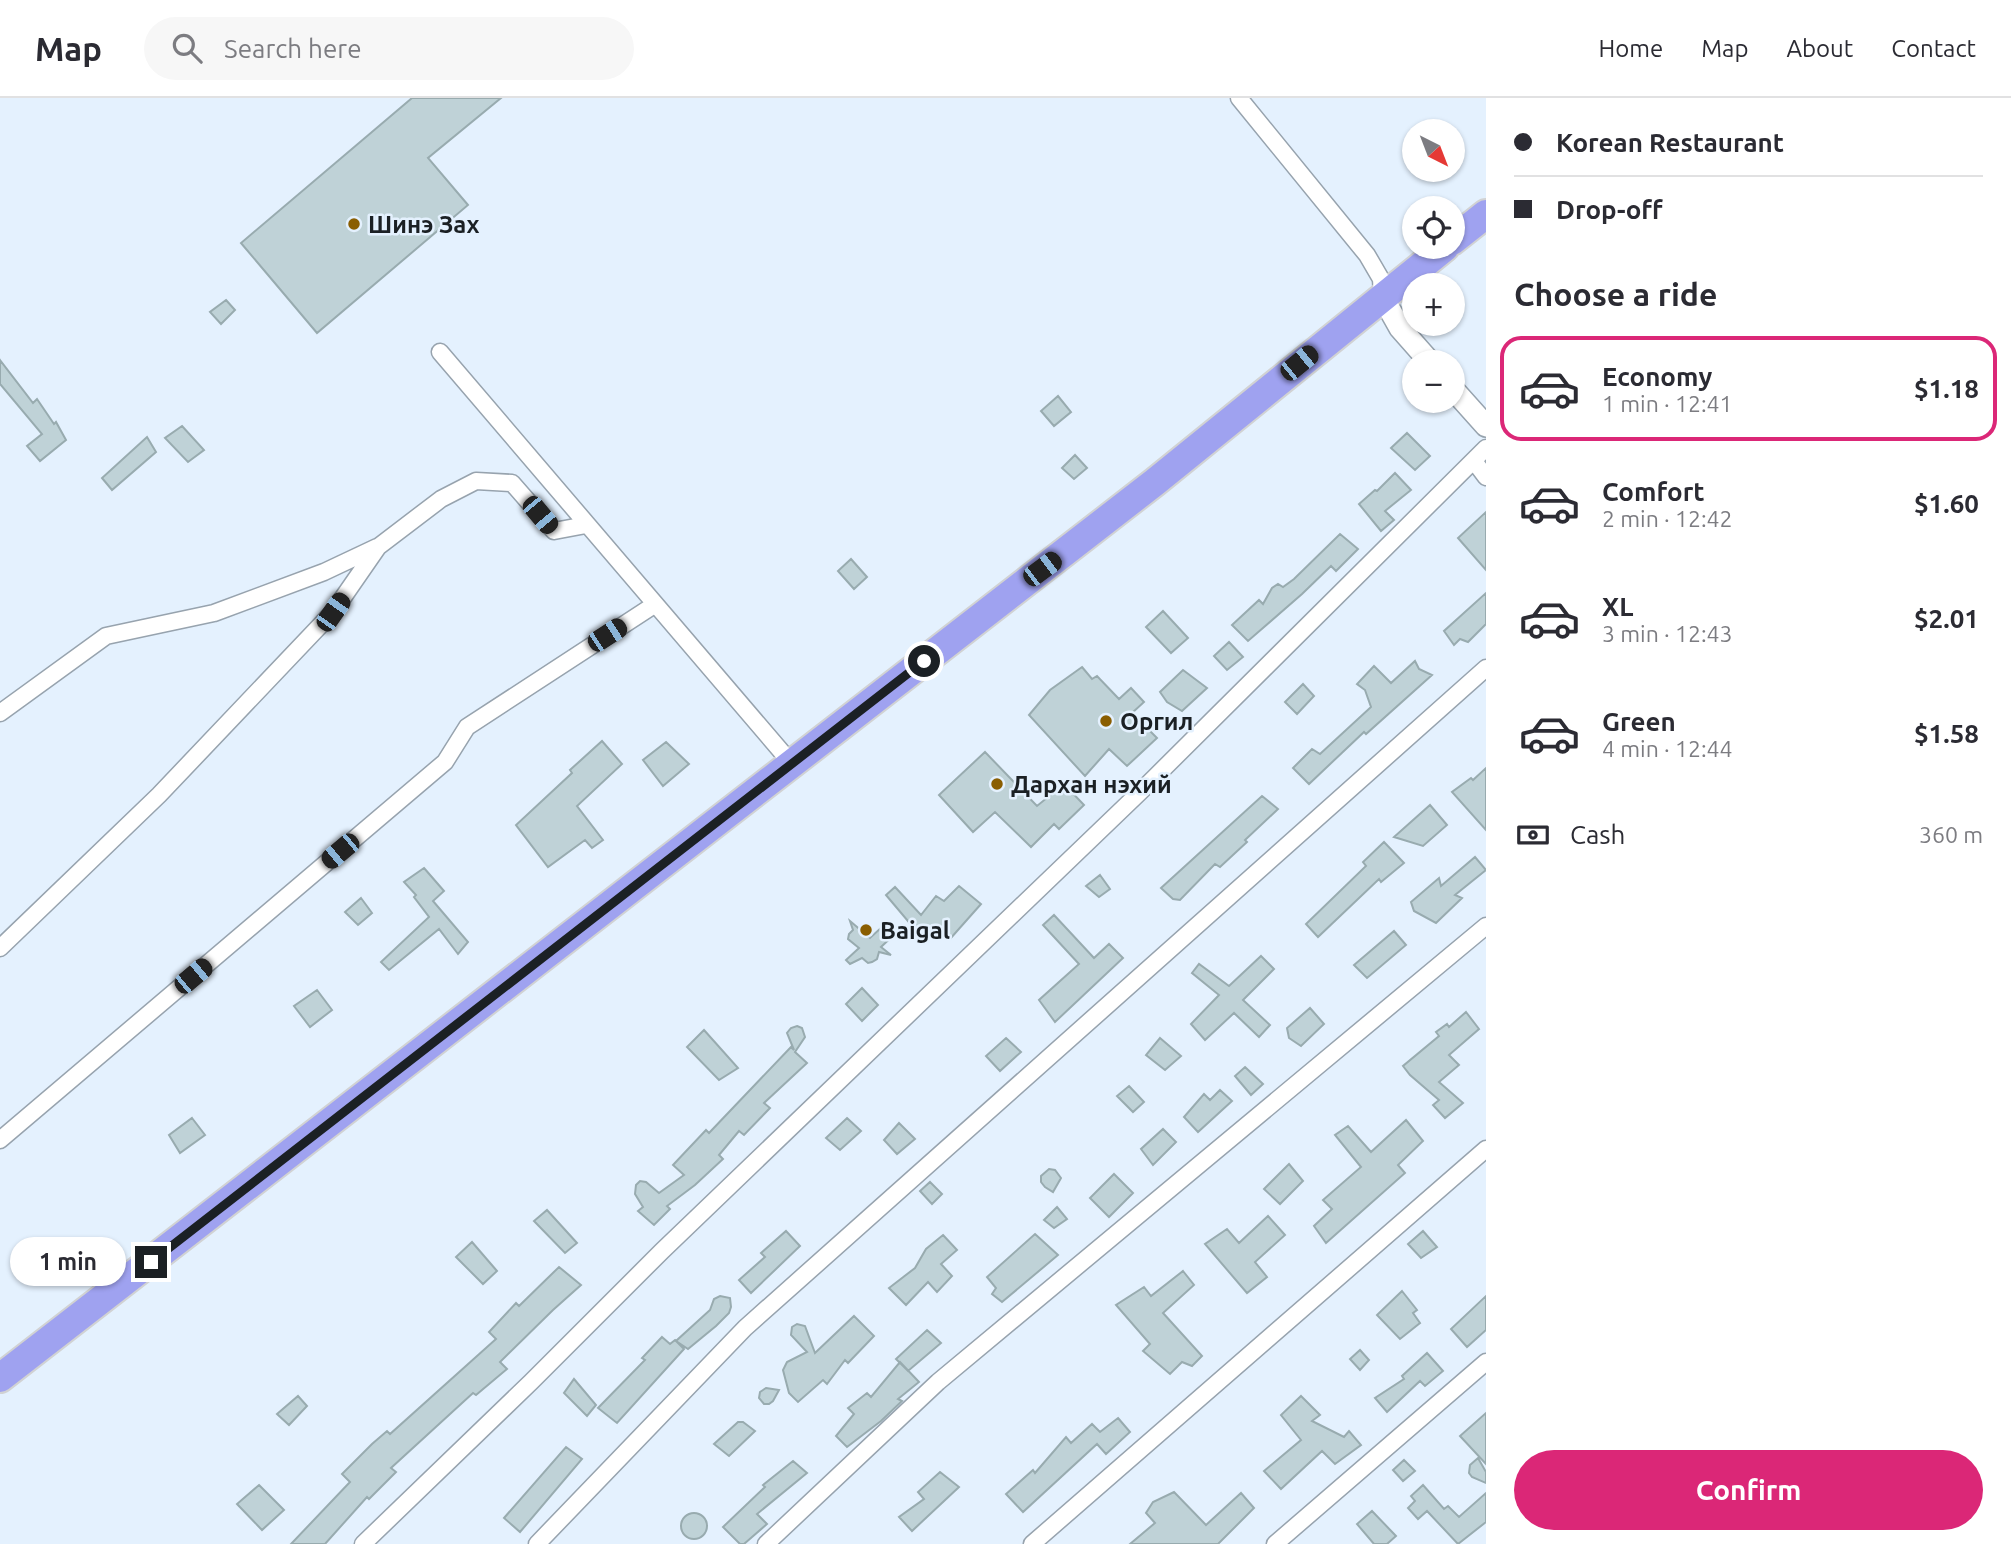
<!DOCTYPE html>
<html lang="en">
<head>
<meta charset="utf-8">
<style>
	body { margin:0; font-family:Ubuntu,sans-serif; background:#f7f7f7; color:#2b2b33; height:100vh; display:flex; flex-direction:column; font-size:26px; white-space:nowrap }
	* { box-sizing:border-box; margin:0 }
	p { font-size:23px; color:#7c7c81 }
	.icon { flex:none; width:38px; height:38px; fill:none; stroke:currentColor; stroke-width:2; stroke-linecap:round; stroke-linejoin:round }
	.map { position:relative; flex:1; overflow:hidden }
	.details { display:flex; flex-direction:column; background:#fff; width:525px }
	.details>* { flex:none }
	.hud { display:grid; align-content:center; height:154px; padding:0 28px; background:#fff }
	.needle { width:46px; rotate:138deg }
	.tools { position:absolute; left:1402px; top:21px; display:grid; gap:14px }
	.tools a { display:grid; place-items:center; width:63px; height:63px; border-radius:50%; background:#fff; box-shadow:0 2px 5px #0004; font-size:35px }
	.end { position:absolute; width:32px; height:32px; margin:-16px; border:9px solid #1b2024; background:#fff; box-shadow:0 0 0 4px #fff }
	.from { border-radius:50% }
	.bubble { position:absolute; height:49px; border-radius:24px; background:#fff; box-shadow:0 2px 5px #0004; font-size:23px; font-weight:600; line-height:49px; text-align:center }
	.car { position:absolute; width:21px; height:42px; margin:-21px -10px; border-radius:9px; box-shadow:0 0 5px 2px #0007; background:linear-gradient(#222 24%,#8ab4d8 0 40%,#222 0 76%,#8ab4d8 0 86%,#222 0) }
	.hud b { display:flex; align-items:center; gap:24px; height:66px; font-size:26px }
	.hud b+b { border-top:2px solid #e1e1e2 }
	.hud i { width:18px; height:18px; background:#2b2b33 }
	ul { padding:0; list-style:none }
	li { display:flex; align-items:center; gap:21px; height:105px; margin:0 14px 10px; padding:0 14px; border:4px solid transparent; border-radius:21px }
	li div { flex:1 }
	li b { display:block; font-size:26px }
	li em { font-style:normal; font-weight:600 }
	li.active { border-color:#db2777 }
	li>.icon { width:63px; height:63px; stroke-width:1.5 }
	h2 { padding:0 28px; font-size:32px; line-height:84px }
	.pay { display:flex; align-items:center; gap:18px; height:77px; padding:0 28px; font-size:26px }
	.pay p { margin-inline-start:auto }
	.cta { display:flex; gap:14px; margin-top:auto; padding:14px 28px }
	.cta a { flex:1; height:80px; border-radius:42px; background:#db2777; color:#fff; font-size:28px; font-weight:600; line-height:80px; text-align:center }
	header { display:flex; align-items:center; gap:42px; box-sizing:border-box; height:98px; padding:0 35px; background:#fff; border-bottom:2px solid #e1e1e2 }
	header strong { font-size:33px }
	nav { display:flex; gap:38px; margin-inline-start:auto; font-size:24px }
	.search { width:490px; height:63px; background:#f7f7f7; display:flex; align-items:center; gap:18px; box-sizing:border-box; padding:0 24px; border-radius:38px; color:#7c7c81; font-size:26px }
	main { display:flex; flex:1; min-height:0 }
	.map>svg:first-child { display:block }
	.building { fill:#bfd2d7; stroke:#98abaf; stroke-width:2 }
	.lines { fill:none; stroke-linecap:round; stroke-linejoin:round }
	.minor-casing { stroke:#97a3ae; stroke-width:19 }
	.tertiary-casing { stroke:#97a3ae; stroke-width:24 }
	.trunk-casing { stroke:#d1d2d3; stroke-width:32 }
	.minor { stroke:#fff; stroke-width:16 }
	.tertiary { stroke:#fff; stroke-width:21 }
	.trunk { stroke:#9fa2f0; stroke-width:28 }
	.route { stroke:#1b2024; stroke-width:9 }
	.poi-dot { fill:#8a5e01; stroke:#e4f1fe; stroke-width:2.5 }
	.labels { text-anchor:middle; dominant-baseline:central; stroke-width:5; stroke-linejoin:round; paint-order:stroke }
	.poi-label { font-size:24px; font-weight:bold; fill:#1b2024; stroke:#e4f1fe; text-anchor:start }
</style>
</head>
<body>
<header>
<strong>Map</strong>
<div class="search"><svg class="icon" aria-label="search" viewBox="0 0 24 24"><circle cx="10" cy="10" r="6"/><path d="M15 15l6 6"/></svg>Search here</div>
<nav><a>Home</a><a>Map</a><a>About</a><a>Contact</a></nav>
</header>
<main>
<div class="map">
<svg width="1486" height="1446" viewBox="0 0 1486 1446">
	<rect width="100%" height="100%" fill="#e4f1fe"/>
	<path class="building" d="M 412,0 L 501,0 L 428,60 L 468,107 L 317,235 L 241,145 Z
		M 226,202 L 235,212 L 221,226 L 210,214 Z
		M 0,262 L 33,305 L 37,301 L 54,326 L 56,324 L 66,342 L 40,363 L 27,348 L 42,336 L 0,286 Z
		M 1058,298 L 1071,314 L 1054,328 L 1041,313 Z
		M 182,328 L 204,352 L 188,364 L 165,340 Z
		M 1407,335 L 1430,358 L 1415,372 L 1391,350 Z
		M 147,339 L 156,354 L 112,392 L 102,380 Z
		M 1075,357 L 1087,370 L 1074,381 L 1062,370 Z
		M 1395,375 L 1411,392 L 1385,413 L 1394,422 L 1381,433 L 1359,406 L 1375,392 L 1377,393 Z
		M 1486,414 L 1486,472 L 1458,440 Z
		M 1340,436 L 1358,451 L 1336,473 L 1331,468 L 1302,496 L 1248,543 L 1232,527 L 1259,502 L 1263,506 L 1272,490 L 1278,486 L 1283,489 L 1294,481 Z
		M 851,461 L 867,479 L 854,491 L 838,473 Z
		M 1486,495 L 1486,526 L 1468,544 L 1460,541 L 1454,547 L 1444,533 Z
		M 1163,513 L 1188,540 L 1171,555 L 1146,529 Z
		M 1229,544 L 1243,559 L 1227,572 L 1214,558 Z
		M 1415,563 L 1419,571 L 1432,577 L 1366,636 L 1364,634 L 1309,686 L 1293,670 L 1312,651 L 1320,656 L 1371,609 L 1365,592 L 1357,586 L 1374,568 L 1391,585 Z
		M 1082,569 L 1092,581 L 1097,578 L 1119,601 L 1131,590 L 1144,604 L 1132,615 L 1157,640 L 1127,668 L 1109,651 L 1085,678 L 1029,617 L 1050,592 Z
		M 1183,572 L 1207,590 L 1182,613 L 1167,604 L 1160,594 Z
		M 1303,586 L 1314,598 L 1297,616 L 1285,604 Z
		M 602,643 L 622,666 L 577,708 L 603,742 L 592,750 L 585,742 L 548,769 L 516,727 L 572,675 L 570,672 Z
		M 666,644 L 689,666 L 663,688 L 643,662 Z
		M 985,654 L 1037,708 L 1064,686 L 1084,707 L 1059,731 L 1054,726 L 1031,749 L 995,714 L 973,734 L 939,697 Z
		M 1486,670 L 1486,732 L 1452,694 L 1471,680 L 1473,682 Z
		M 1262,698 L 1278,711 L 1245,742 L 1247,744 L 1220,769 L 1215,766 L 1180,802 L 1173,801 L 1161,790 Z
		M 1430,707 L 1447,727 L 1423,748 L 1394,739 Z
		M 1384,744 L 1404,765 L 1381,784 L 1379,781 L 1318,839 L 1306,826 L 1366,768 L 1363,764 Z
		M 1475,759 L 1486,772 L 1455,797 L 1462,800 L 1436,825 L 1414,813 L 1411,804 L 1439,780 L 1441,788 Z
		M 424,770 L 444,793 L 433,803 L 468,844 L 458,856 L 439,831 L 389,872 L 381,864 L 429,819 L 414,799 L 416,797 L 404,784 Z
		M 1100,777 L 1110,791 L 1099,799 L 1086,788 Z
		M 959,788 L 981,806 L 950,841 L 937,828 L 925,835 L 918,835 L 886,797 L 895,789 L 921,817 L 936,798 L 944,803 Z
		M 361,800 L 372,815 L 358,827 L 345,814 Z
		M 1054,817 L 1094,860 L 1109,846 L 1123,860 L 1055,924 L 1039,902 L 1079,866 L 1043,827 Z
		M 850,823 L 870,840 L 882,829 L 882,833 L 896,835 L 881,849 L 891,857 L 879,854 L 877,861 L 872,864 L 868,865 L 862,860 L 850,866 L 846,862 L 859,850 L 848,841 L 849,836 L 853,832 Z
		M 1394,833 L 1406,847 L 1367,880 L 1354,867 Z
		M 1261,858 L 1274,871 L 1243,902 L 1270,927 L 1259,939 L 1234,915 L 1205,942 L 1191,926 L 1219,897 L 1192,875 L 1199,866 L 1229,888 Z
		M 862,890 L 878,907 L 862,923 L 846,906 Z
		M 317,892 L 332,912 L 310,929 L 294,908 Z
		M 1310,910 L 1324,926 L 1301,948 L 1289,940 L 1287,930 Z
		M 1466,914 L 1479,931 L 1449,957 L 1459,967 L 1439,984 L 1463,1005 L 1445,1020 L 1433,1007 L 1439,1002 L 1410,977 L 1403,968 L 1439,938 L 1436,934 L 1447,926 L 1449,929 Z
		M 797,928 L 802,930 L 805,939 L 795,954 L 807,965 L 764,1005 L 770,1010 L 744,1037 L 739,1033 L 719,1057 L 723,1061 L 695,1087 L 667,1108 L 670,1111 L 654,1127 L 638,1113 L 643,1109 L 635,1096 L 636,1087 L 640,1083 L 646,1084 L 659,1095 L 684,1077 L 673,1067 L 706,1032 L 709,1035 L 791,949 L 794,952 L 787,935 L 791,930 Z
		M 704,932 L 738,970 L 719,982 L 687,949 Z
		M 1006,940 L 1021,954 L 1000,973 L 986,958 Z
		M 1160,940 L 1181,958 L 1165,972 L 1146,957 Z
		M 1245,969 L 1263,986 L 1251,997 L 1235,978 Z
		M 1129,988 L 1144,1004 L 1133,1014 L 1117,998 Z
		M 1220,992 L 1232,1003 L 1198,1034 L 1184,1019 L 1204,996 L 1210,1002 Z
		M 192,1020 L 205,1037 L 180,1055 L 169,1037 Z
		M 847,1020 L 861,1033 L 840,1052 L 826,1040 Z
		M 1406,1022 L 1423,1043 L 1398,1067 L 1405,1075 L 1326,1145 L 1314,1128 L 1332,1111 L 1323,1102 L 1361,1069 L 1335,1037 L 1348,1028 L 1371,1054 Z
		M 899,1025 L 915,1041 L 897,1056 L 884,1042 Z
		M 1163,1031 L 1176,1044 L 1153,1067 L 1141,1051 Z
		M 1289,1066 L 1303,1083 L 1280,1106 L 1264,1091 Z
		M 1049,1071 L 1055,1072 L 1061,1080 L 1053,1094 L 1045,1089 L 1041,1084 L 1041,1078 Z
		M 1114,1076 L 1133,1095 L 1109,1119 L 1090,1100 Z
		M 930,1084 L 942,1096 L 932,1106 L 920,1093 Z
		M 1057,1109 L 1067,1121 L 1054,1130 L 1044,1122 Z
		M 547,1112 L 577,1145 L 565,1155 L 534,1123 Z
		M 1268,1118 L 1285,1137 L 1255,1164 L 1267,1179 L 1247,1195 L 1205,1146 L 1227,1131 L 1239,1145 Z
		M 786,1133 L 800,1148 L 751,1195 L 739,1182 L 765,1159 L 761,1155 Z
		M 1423,1133 L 1437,1149 L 1421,1160 L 1408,1146 Z
		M 1035,1136 L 1058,1157 L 1002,1204 L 992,1196 L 996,1190 L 987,1179 Z
		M 943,1137 L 957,1152 L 941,1166 L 952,1178 L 937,1194 L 928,1184 L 906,1207 L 889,1190 L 915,1170 L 926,1151 Z
		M 472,1144 L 497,1173 L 483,1186 L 456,1159 Z
		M 559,1169 L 581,1187 L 553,1212 L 500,1264 L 507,1271 L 476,1297 L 473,1295 L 391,1370 L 396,1374 L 369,1401 L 367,1399 L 325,1446 L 291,1446 L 350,1384 L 342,1376 L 372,1346 L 387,1333 L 390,1336 L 496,1241 L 489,1234 L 516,1205 L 519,1208 Z
		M 1183,1173 L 1194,1187 L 1163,1215 L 1202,1258 L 1192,1268 L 1182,1264 L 1170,1276 L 1143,1253 L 1150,1246 L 1116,1207 L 1144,1189 L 1151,1198 Z
		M 1402,1193 L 1417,1212 L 1413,1215 L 1420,1225 L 1400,1241 L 1377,1217 Z
		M 720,1198 L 730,1200 L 731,1209 L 729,1215 L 716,1228 L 688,1251 L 676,1243 L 710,1212 L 714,1201 Z
		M 1486,1198 L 1486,1232 L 1467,1249 L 1451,1231 Z
		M 854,1218 L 874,1238 L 848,1265 L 845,1262 L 827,1286 L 823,1282 L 798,1304 L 789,1295 L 783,1272 L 787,1264 L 807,1254 L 791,1237 L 792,1229 L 797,1226 L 805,1228 L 815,1255 Z
		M 927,1232 L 941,1245 L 908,1273 L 896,1261 Z
		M 662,1239 L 670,1246 L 675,1242 L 684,1251 L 617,1325 L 598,1310 L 645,1262 L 642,1260 Z
		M 1360,1252 L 1369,1262 L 1360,1272 L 1350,1261 Z
		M 1427,1255 L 1443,1273 L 1425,1288 L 1420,1283 L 1387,1314 L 1375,1300 L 1404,1281 L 1402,1278 Z
		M 900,1264 L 919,1284 L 898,1301 L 902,1303 L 881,1323 L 847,1349 L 836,1338 L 854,1316 L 848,1310 L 867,1295 L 871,1299 Z
		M 574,1281 L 596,1307 L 587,1318 L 564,1295 Z
		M 766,1290 L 779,1292 L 773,1303 L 769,1306 L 764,1306 L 759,1300 L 760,1294 Z
		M 298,1298 L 307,1308 L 289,1327 L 277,1316 Z
		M 1301,1298 L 1320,1317 L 1312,1323 L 1344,1339 L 1349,1333 L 1361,1347 L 1335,1366 L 1322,1353 L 1281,1391 L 1264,1373 L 1301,1342 L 1281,1317 Z
		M 1486,1315 L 1486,1366 L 1460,1338 Z
		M 1118,1320 L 1130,1334 L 1106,1356 L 1097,1346 L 1023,1414 L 1006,1396 L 1033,1372 L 1035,1375 L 1066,1339 L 1071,1345 L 1092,1326 L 1100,1334 Z
		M 738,1324 L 743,1324 L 755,1333 L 729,1358 L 714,1346 Z
		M 566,1349 L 582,1361 L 520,1434 L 504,1420 Z
		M 1478,1360 L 1486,1374 L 1486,1385 L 1472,1379 L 1469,1375 L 1470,1367 Z
		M 1404,1362 L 1415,1373 L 1403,1383 L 1393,1372 Z
		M 793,1363 L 807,1375 L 757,1416 L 767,1426 L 744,1446 L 740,1446 L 723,1429 L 765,1389 L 763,1387 Z
		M 940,1374 L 959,1389 L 912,1433 L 899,1419 L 924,1401 L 918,1394 Z
		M 259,1387 L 284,1412 L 262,1432 L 237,1406 Z
		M 1423,1387 L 1444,1411 L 1448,1408 L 1459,1419 L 1486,1395 L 1486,1424 L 1458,1446 L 1427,1413 L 1418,1421 L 1408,1410 L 1415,1403 L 1411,1398 Z
		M 1174,1394 L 1206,1427 L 1241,1395 L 1254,1410 L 1218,1446 L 1130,1446 L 1155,1425 L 1146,1415 L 1153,1404 Z
		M 1372,1413 L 1396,1438 L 1387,1446 L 1374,1446 L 1357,1426 Z
		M681 1428a13 13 0 1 1 26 0a13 13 0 1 1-26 0Z"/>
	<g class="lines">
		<defs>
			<path id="minor" d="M 1239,0 L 1367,157 L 1381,181 L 1382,198
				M 440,254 L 792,666
				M 1474,363 L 1486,379
				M 0,615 L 106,538 L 214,515 L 324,474 L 377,449
				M 0,850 L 159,697 L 333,514 L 378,449 L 441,401 L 476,383 L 512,385 L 554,433 L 586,427
				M 0,1042 L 445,664 L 467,629 L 654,507
				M 363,1446 L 531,1284 L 662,1153 L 1139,695 L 1486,350
				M 537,1446 L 745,1230 L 1486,570
				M 766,1446 L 938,1284 L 1486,828
				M 1032,1446 L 1486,1051
				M 1275,1446 L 1486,1264"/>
			<path id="tertiary" d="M 1382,198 L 1400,230 L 1430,264
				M 1452,290 L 1486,328"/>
			<path id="trunk" d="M 1452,143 L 1486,116
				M 0,1280 L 1155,384 L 1445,149"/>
		</defs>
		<use href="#minor" class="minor-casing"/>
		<use href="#tertiary" class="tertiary-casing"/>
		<use href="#trunk" class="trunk-casing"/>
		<use href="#minor" class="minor"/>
		<use href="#tertiary" class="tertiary"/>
		<use href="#trunk" class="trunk"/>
	</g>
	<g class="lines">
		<path class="route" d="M 151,1164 L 924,563"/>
	</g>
	<g class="poi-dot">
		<circle cx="354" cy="126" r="7"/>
		<circle cx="1106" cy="623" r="7"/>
		<circle cx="997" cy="686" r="7"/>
		<circle cx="866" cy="832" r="7"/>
	</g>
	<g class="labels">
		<g class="poi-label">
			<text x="368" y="126">Шинэ Зах</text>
			<text x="1120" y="623">Оргил</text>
			<text x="1011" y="686">Дархан нэхий</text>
			<text x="880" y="832">Baigal</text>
		</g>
	</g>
</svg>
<div class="tools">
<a><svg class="needle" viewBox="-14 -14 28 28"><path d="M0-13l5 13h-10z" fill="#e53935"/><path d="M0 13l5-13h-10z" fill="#7c7c81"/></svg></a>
<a><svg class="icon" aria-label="locate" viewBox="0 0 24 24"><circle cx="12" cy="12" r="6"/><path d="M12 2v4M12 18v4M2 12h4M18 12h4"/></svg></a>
<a>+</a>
<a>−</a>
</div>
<i class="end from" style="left:924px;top:563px"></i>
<i class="end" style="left:151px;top:1164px"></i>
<div class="bubble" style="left:10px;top:1139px;width:116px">1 min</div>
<i class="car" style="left:1299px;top:265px;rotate:51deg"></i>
<i class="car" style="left:540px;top:417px;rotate:140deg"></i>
<i class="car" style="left:1042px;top:471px;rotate:53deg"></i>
<i class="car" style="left:333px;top:514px;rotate:35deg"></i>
<i class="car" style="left:607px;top:537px;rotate:57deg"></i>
<i class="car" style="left:340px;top:753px;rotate:230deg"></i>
<i class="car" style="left:193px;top:878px;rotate:50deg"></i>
</div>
<section class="details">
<div class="hud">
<b><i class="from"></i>Korean Restaurant</b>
<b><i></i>Drop-off</b>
</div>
<h2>Choose a ride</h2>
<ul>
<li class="active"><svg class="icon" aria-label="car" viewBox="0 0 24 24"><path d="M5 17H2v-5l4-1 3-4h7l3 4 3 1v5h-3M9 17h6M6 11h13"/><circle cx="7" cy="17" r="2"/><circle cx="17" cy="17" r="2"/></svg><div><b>Economy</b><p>1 min · 12:41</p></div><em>$1.18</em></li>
<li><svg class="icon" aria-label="car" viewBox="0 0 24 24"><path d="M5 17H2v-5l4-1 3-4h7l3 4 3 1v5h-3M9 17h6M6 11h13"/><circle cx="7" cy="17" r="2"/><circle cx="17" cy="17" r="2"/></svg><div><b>Comfort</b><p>2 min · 12:42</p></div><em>$1.60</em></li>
<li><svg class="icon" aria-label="car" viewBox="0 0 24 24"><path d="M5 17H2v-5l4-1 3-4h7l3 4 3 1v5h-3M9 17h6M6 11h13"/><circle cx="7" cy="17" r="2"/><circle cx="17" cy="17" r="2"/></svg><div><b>XL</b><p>3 min · 12:43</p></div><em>$2.01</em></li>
<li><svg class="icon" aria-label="car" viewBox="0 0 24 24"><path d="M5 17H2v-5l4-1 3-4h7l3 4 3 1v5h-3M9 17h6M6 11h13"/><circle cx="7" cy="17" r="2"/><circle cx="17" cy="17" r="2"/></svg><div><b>Green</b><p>4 min · 12:44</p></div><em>$1.58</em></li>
</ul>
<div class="pay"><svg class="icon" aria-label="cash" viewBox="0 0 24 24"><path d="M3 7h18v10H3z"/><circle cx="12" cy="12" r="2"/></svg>Cash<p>360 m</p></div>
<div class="cta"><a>Confirm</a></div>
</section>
</main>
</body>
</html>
